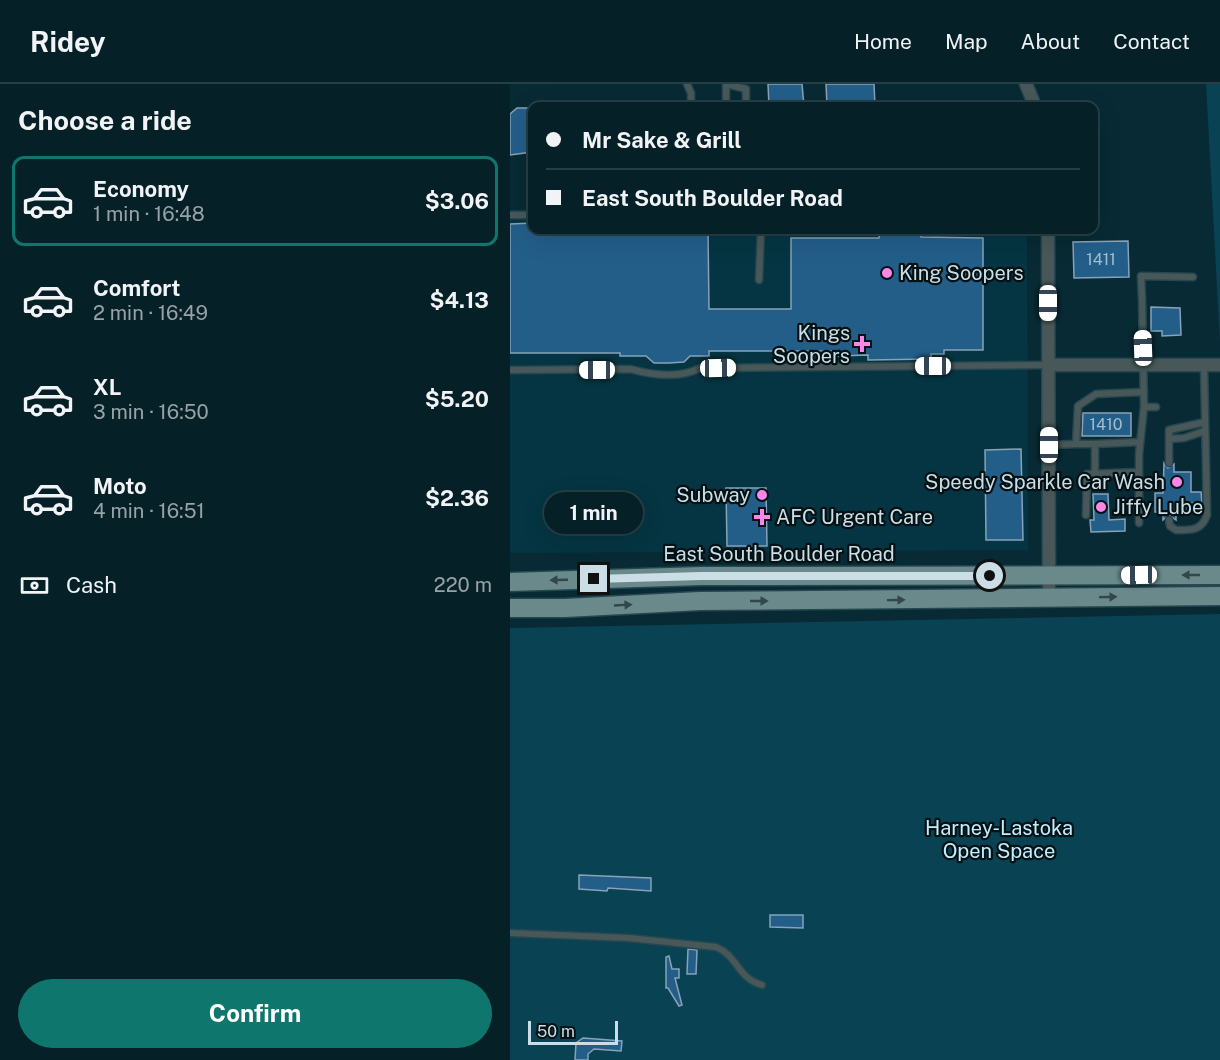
<!DOCTYPE html>
<html lang="en">
<head>
<meta charset="utf-8">
<style>
	body { margin:0; font-family:"Public Sans",sans-serif; background:#0e282f; color:#f1f3f6; height:100vh; display:flex; flex-direction:column; font-size:22px; white-space:nowrap }
	* { box-sizing:border-box; margin:0 }
	p { font-size:20px; color:#97a3a7 }
	.icon { flex:none; width:33px; height:33px; fill:none; stroke:currentColor; stroke-width:2; stroke-linecap:round; stroke-linejoin:round }
	.map { position:relative; flex:1; overflow:hidden }
	.details { display:flex; flex-direction:column; background:#052027; width:510px }
	.details>* { flex:none }
	.guide { position:absolute; left:18px; top:18px; width:570px; height:132px; border-radius:12px; box-shadow:0 6px 24px #0002,0 0 0 2px #263e44; display:grid; align-content:center; height:132px; padding:0 18px; background:#052027 }
	.scale { position:absolute; left:18px; bottom:15px; width:90px; box-sizing:border-box; padding-left:6px; border:3px solid #ccdee5; border-top:0; font-size:16px; line-height:21px; white-space:nowrap; color:#ccdee5; -webkit-text-stroke:4px #041115; paint-order:stroke }
	.end { position:absolute; width:27px; height:27px; margin:-14px; border:8px solid #ccdee5; background:#111; box-shadow:0 0 0 3px #111 }
	.from { border-radius:50% }
	.bubble { position:absolute; height:42px; border-radius:21px; background:#052027; box-shadow:0 6px 24px #0002,0 0 0 2px #263e44; font-size:20px; font-weight:700; line-height:42px; text-align:center }
	.car { position:absolute; width:18px; height:36px; margin:-18px -9px; border-radius:8px; box-shadow:0 0 4px 2px #0007; background:linear-gradient(#fff 24%,#345 0 40%,#fff 0 76%,#345 0 86%,#fff 0) }
	.guide b { display:flex; align-items:center; gap:21px; height:57px; font-size:22px }
	.guide b+b { border-top:2px solid #263e44 }
	.guide i { width:15px; height:15px; background:#f1f3f6 }
	ul { padding:0; list-style:none }
	li { display:flex; align-items:center; gap:18px; height:90px; margin:0 12px 9px; padding:0 6px; border:3px solid transparent; border-radius:12px }
	li div { flex:1 }
	li b { display:block; font-size:22px }
	li em { font-style:normal; font-weight:700 }
	li.current { border-color:#0f766e }
	li>.icon { width:54px; height:54px; stroke-width:1.5 }
	h2 { padding:0 18px; font-size:27px; line-height:72px }
	.pay { display:flex; align-items:center; gap:15px; height:66px; padding:0 18px; font-size:22px }
	.pay p { margin-inline-start:auto }
	.action { display:flex; gap:12px; margin-top:auto; padding:12px 18px }
	.action a { flex:1; height:69px; border-radius:36px; background:#0f766e; color:#fff; font-size:24px; font-weight:700; line-height:69px; text-align:center }
	header { display:flex; align-items:center; gap:36px; box-sizing:border-box; height:84px; padding:0 30px; background:#052027; border-bottom:2px solid #263e44 }
	header strong { font-size:28px }
	nav { display:flex; gap:33px; margin-inline-start:auto; font-size:21px }
	main { display:flex; flex:1; min-height:0 }
	.map>svg:first-child { display:block }
	.built { fill:#053542 }
	.green { fill:#094252 }
	.building { fill:#235e89; stroke:#88a2b8; stroke-width:1.5 }
	.lines { fill:none; stroke-linecap:round; stroke-linejoin:round }
	.lane-casing { stroke:#274750; stroke-width:9 }
	.street-casing { stroke:#274750; stroke-width:15 }
	.primary-casing { stroke:#274750; stroke-width:21 }
	.lane { stroke:#485858; stroke-width:6 }
	.street { stroke:#485858; stroke-width:12 }
	.primary { stroke:#69898b; stroke-width:18 }
	.oneway { fill:#31474a }
	.route { stroke:#ccdee5; stroke-width:8 }
	.poi-dot { fill:#fb86e5; stroke:#041115; stroke-width:2 }
	.labels { text-anchor:middle; dominant-baseline:central; stroke-width:4.5; stroke-linejoin:round; paint-order:stroke }
	.number-label { font-size:16px; fill:#a2bece }
	.poi-label { font-size:20px; fill:#ccdee5; stroke:#041115; text-anchor:start }
	.street-label { font-size:20px; fill:#ccdee5; stroke:#041115 }
	.park-label { font-size:20px; fill:#c1edfc; stroke:#041115 }
</style>
</head>
<body>
<header>
<strong>Ridey</strong>
<nav><a>Home</a><a>Map</a><a>About</a><a>Contact</a></nav>
</header>
<main>
<section class="details">
<h2>Choose a ride</h2>
<ul>
<li class="current"><svg class="icon" aria-label="car" viewBox="0 0 24 24"><path d="M5 17H2v-5l4-1 3-4h7l3 4 3 1v5h-3M9 17h6M6 11h13"/><circle cx="7" cy="17" r="2"/><circle cx="17" cy="17" r="2"/></svg><div><b>Economy</b><p>1 min · 16:48</p></div><em>$3.06</em></li>
<li><svg class="icon" aria-label="car" viewBox="0 0 24 24"><path d="M5 17H2v-5l4-1 3-4h7l3 4 3 1v5h-3M9 17h6M6 11h13"/><circle cx="7" cy="17" r="2"/><circle cx="17" cy="17" r="2"/></svg><div><b>Comfort</b><p>2 min · 16:49</p></div><em>$4.13</em></li>
<li><svg class="icon" aria-label="car" viewBox="0 0 24 24"><path d="M5 17H2v-5l4-1 3-4h7l3 4 3 1v5h-3M9 17h6M6 11h13"/><circle cx="7" cy="17" r="2"/><circle cx="17" cy="17" r="2"/></svg><div><b>XL</b><p>3 min · 16:50</p></div><em>$5.20</em></li>
<li><svg class="icon" aria-label="car" viewBox="0 0 24 24"><path d="M5 17H2v-5l4-1 3-4h7l3 4 3 1v5h-3M9 17h6M6 11h13"/><circle cx="7" cy="17" r="2"/><circle cx="17" cy="17" r="2"/></svg><div><b>Moto</b><p>4 min · 16:51</p></div><em>$2.36</em></li>
</ul>
<div class="pay"><svg class="icon" aria-label="cash" viewBox="0 0 24 24"><path d="M3 7h18v10H3z"/><circle cx="12" cy="12" r="2"/></svg>Cash<p>220 m</p></div>
<div class="action"><a>Confirm</a></div>
</section>
<div class="map">
<svg width="710" height="976" viewBox="0 0 710 976">
	<rect width="100%" height="100%" fill="#072a34"/>
	<path class="built" d="M 0,126 L 22,126 L 22,146 L 517,146 L 518,466 L 0,469 Z"/>
	<path class="green" d="M 696,0 L 710,0 L 710,258 Z
		M 710,530 L 710,976 L 0,976 L 0,544 Z"/>
	<path class="building" d="M 258,0 L 292,0 L 294,22 L 259,22 Z
		M 316,0 L 364,0 L 365,22 L 317,22 Z
		M 7,24 L 22,24 L 22,68 L 0,71 L 0,30 Z
		M 22,139 L 22,146 L 198,146 L 199,225 L 281,225 L 281,154 L 369,154 L 370,146 L 387,146 L 387,151 L 411,150 L 411,153 L 473,154 L 473,266 L 434,266 L 434,270 L 421,270 L 421,275 L 358,276 L 358,271 L 328,272 L 328,267 L 199,267 L 199,272 L 180,272 L 174,278 L 159,279 L 144,279 L 136,272 L 110,272 L 110,269 L 0,269 L 0,140 Z
		M 618,157 L 619,193 L 564,194 L 563,158 Z
		M 641,223 L 670,224 L 671,251 L 652,252 L 652,247 L 641,247 Z
		M 573,329 L 621,329 L 621,352 L 572,352 Z
		M 511,365 L 513,456 L 476,456 L 475,366 Z
		M 654,379 L 658,384 L 664,380 L 664,388 L 681,388 L 681,408 L 691,408 L 692,419 L 680,419 L 680,429 L 666,429 L 666,436 L 659,431 L 653,436 L 653,428 L 645,428 L 645,409 L 653,409 Z
		M 216,404 L 256,404 L 257,462 L 217,462 Z
		M 583,410 L 598,410 L 599,436 L 615,435 L 615,447 L 581,448 L 580,436 L 584,436 Z
		M 69,791 L 141,794 L 141,807 L 98,804 L 97,807 L 69,805 Z
		M 260,831 L 293,831 L 293,844 L 260,843 Z
		M 178,865 L 187,866 L 186,890 L 177,890 Z
		M 159,872 L 162,885 L 169,885 L 169,894 L 165,894 L 172,921 L 169,922 L 158,904 L 156,904 L 156,873 Z
		M 73,954 L 112,957 L 111,967 L 84,965 L 78,970 L 78,976 L 65,976 L 66,959 Z"/>
	<g class="lines">
		<defs>
			<path id="lane" d="M 177,0 L 181,9 L 181,22
				M 216,0 L 236,5 L 236,22
				M 216,0 L 216,22
				M 0,131 L 22,131
				M 249,196 L 251,146
				M 632,215 L 631,192 L 683,193
				M 0,286 L 120,285 C 142,291 169,295 190,284 L 538,281
				M 634,323 L 646,323
				M 659,355 L 674,354 L 695,347
				M 566,360 L 585,360
				M 539,361 L 566,360 L 568,322 L 586,310 L 634,308
				M 659,379 L 659,346 L 695,338
				M 585,389 L 585,360 L 630,358
				M 576,431 L 577,390 L 629,388
				M 659,436 L 660,442 L 666,446 C 680,446 692,447 697,431 L 694,281
				M 629,439 L 629,370 L 634,323 L 632,212
				M 0,849 L 119,854 L 206,863 C 228,872 227,894 252,901"/>
			<path id="street" d="M 516,0 L 525,22
				M 538,146 L 539,514
				M 539,281 L 710,281"/>
			<path id="primary" d="M 0,498 L 191,492 L 710,491
				M 0,524 L 55,524 L 190,517 L 710,512"/>
		</defs>
		<use href="#lane" class="lane-casing"/>
		<use href="#street" class="street-casing"/>
		<use href="#primary" class="primary-casing"/>
		<use href="#lane" class="lane"/>
		<use href="#street" class="street"/>
		<use href="#primary" class="primary"/>
	</g>
	<defs><path id="oneway-solid" d="M-6-.8H1V-3.2L6.5 0L1 3.2V.8H-6Z" transform="scale(1.5)"/></defs>
	<g class="oneway">
		<use href="#oneway-solid" transform="translate(681 491) rotate(180)"/>
		<use href="#oneway-solid" transform="translate(49 496) rotate(178)"/>
		<use href="#oneway-solid" transform="translate(598 513) rotate(-1)"/>
		<use href="#oneway-solid" transform="translate(386 516) rotate(-1)"/>
		<use href="#oneway-solid" transform="translate(249 517)"/>
		<use href="#oneway-solid" transform="translate(113 521) rotate(-3)"/>
	</g>
	<g class="lines">
		<path class="route" d="M 84,495 L 191,492 L 480,492"/>
	</g>
	<g class="poi-dot">
		<circle cx="377" cy="189" r="6"/>
		<path d="M349 251h6v6h6v6h-6v6h-6v-6h-6v-6h6z"/>
		<circle cx="667" cy="398" r="6"/>
		<circle cx="252" cy="411" r="6"/>
		<circle cx="591" cy="423" r="6"/>
		<path d="M249 424h6v6h6v6h-6v6h-6v-6h-6v-6h6z"/>
	</g>
	<g class="labels">
		<g class="number-label">
			<text x="591" y="175">1411</text>
			<text x="596" y="340">1410</text>
		</g>
		<g class="poi-label">
			<text x="389" y="189">King Soopers</text>
			<text x="340" y="249" text-anchor="end">Kings<tspan x="340" dy="23">Soopers</tspan></text>
			<text x="655" y="398" text-anchor="end">Speedy Sparkle Car Wash</text>
			<text x="240" y="411" text-anchor="end">Subway</text>
			<text x="603" y="423">Jiffy Lube</text>
			<text x="266" y="433">AFC Urgent Care</text>
		</g>
		<g class="street-label">
			<text x="269" y="470">East South Boulder Road</text>
		</g>
		<g class="park-label">
			<text x="489" y="744">Harney-Lastoka<tspan x="489" dy="23">Open Space</tspan></text>
		</g>
	</g>
</svg>
<div class="scale">50 m</div>
<i class="end from" style="left:480px;top:492px"></i>
<i class="end" style="left:84px;top:495px"></i>
<div class="bubble" style="left:34px;top:408px;width:99px">1 min</div>
<i class="car" style="left:538px;top:219px;rotate:180deg"></i>
<i class="car" style="left:633px;top:264px;rotate:358deg"></i>
<i class="car" style="left:423px;top:282px;rotate:270deg"></i>
<i class="car" style="left:208px;top:284px;rotate:89deg"></i>
<i class="car" style="left:87px;top:286px;rotate:270deg"></i>
<i class="car" style="left:539px;top:361px;rotate:0deg"></i>
<i class="car" style="left:629px;top:491px;rotate:269deg"></i>
<div class="guide">
<b><i class="from"></i>Mr Sake &amp; Grill</b>
<b><i></i>East South Boulder Road</b>
</div>
</div>
</main>
</body>
</html>
